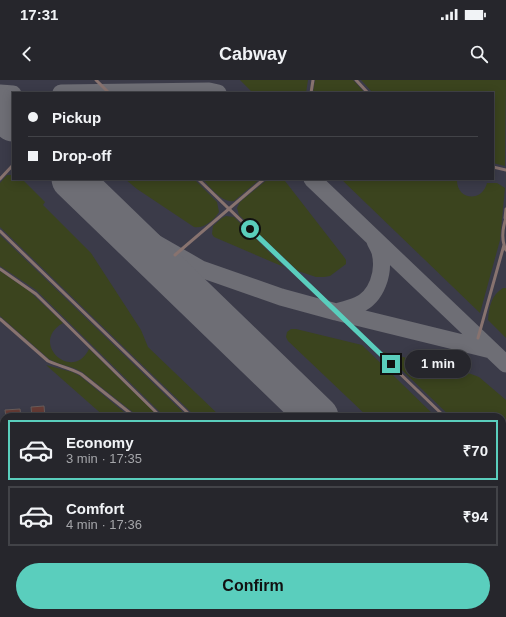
<!DOCTYPE html>
<html lang="en">
<head>
<meta charset="utf-8">
<style>
	body { margin:0; font-family:Arial,sans-serif; background:#2e2e34; color:#f1f3f6; height:100vh; display:flex; flex-direction:column; font-size:15px; white-space:nowrap }
	* { box-sizing:border-box; margin:0 }
	p { font-size:13px; color:#a4a5a9 }
	.icon { flex:none; width:22px; height:22px; fill:none; stroke:currentColor; stroke-width:2; stroke-linecap:round; stroke-linejoin:round }
	.map { position:relative; flex:1; overflow:hidden }
	.panel { position:absolute; left:0px; top:333px; width:506px; height:204px; display:flex; flex-direction:column; background:#26262c; border-radius:12px 12px 0 0; box-shadow:0 2px 10px #0003,0 0 0 1px #424348 }
	.panel>* { flex:none }
	.banner { position:absolute; left:12px; top:12px; width:482px; height:88px; border-radius:0px; box-shadow:0 2px 10px #0003,0 0 0 1px #424348; display:grid; align-content:center; height:88px; padding:0 16px; background:#26262c }
	.end { position:absolute; width:18px; height:18px; margin:-9px; border:5px solid #5acebd; background:#111; box-shadow:0 0 0 2px #111 }
	.from { border-radius:50% }
	.bubble { position:absolute; height:28px; border-radius:14px; background:#26262c; box-shadow:0 2px 10px #0003,0 0 0 1px #424348; font-size:13px; font-weight:700; line-height:28px; text-align:center }
	.banner b { display:flex; align-items:center; gap:14px; height:38px; font-size:15px }
	.banner b+b { border-top:1px solid #424348 }
	.banner i { width:10px; height:10px; background:#f1f3f6 }
	ul { padding:7px 0 0; list-style:none }
	li { display:flex; align-items:center; gap:12px; height:60px; margin:0 8px 6px; padding:0 8px; border:2px solid #424348; border-radius:0px }
	li div { flex:1 }
	li b { display:block; font-size:15px }
	li em { font-style:normal; font-weight:700 }
	li.current { border-color:#5acebd }
	li>.icon { width:36px; height:36px; stroke-width:1.5 }
	.action { display:flex; gap:8px; margin-top:auto; padding:8px 16px }
	.action a { flex:1; height:46px; border-radius:24px; background:#5acebd; color:#111; font-size:16px; font-weight:700; line-height:46px; text-align:center }
	.status { display:flex; justify-content:space-between; align-items:center; height:28px; padding:0 20px; background:#26262c; direction:ltr }
	.status svg { height:11px; fill:currentColor }
	header { display:flex; justify-content:space-between; align-items:center; height:52px; padding:0 16px; background:#26262c; font-size:18px; font-weight:700 }
	.map>svg:first-child { display:block }
	.built { fill:#3b3b49; fill-rule:evenodd }
	.green { fill:#3b441e }
	.lines { fill:none; stroke-linecap:round; stroke-linejoin:round }
	.taxiway { stroke:#6e6e75; stroke-width:17 }
	.runway { stroke:#6e6e75; stroke-width:41 }
	.building { fill:#663b35; stroke:#675c5a }
	.service { stroke:#88736f; stroke-width:3 }
	.tertiary { stroke:#88736f; stroke-width:7 }
	.route { stroke:#5acebd; stroke-width:5 }
</style>
</head>
<body>
<div class="status"><b>17:31</b><svg viewBox="0 0 49 12"><path d="M0 12V9h3v3zM5 12V6h3v6zM10 12V3h3v9zM15 12V0h3v12zM26 1h20v11H26zM47 4h2v5h-2z"/></svg></div>
<header><svg class="icon" aria-label="back" viewBox="0 0 24 24"><path d="M15 5l-7 7 7 7"/></svg>Cabway<svg class="icon" aria-label="search" viewBox="0 0 24 24"><circle cx="10" cy="10" r="6"/><path d="M15 15l6 6"/></svg></header>
<div class="map">
<svg width="506" height="537" viewBox="0 0 506 537">
	<rect width="100%" height="100%" fill="#32323a"/>
	<path class="built" d="M 0,0 L 506,0 L 506,537 L 31,537 L 21,533 L 502,533 L 502,337 L 4,337 L 4,525 L 0,524 ZM 13,13 L 493,13 L 493,99 L 13,99 Z"/>
	<path class="green" d="M 240,0 L 308,0 L 306,13 L 253,13 Z
		M 315,0 L 353,0 L 365,13 L 313,13 Z
		M 361,0 L 506,0 L 505,86 L 493,83 L 493,13 L 373,13 Z
		M 7,95 L 13,95 L 13,99 L 22,99 L 45,122 L 43,125 L 91,173 L 141,250 L 148,267 L 221,337 L 196,337 L 0,147 L 0,103 Z
		M 125,99 L 194,99 L 217,122 L 219,132 C 214,140 204,149 194,147 L 137,109 Z
		M 202,99 L 260,99 L 234,121 C 221,123 211,107 202,99 Z
		M 268,99 L 282,99 L 285,101 L 344,177 L 346,180 L 346,184 L 330,196 L 324,197 L 316,197 L 298,191 L 239,135 L 237,128 L 240,122 Z
		M 341,99 L 457,99 C 456,120 482,123 487,103 L 497,103 L 505,108 L 500,160 L 480,233 Z
		M 226,136 L 234,137 L 284,187 L 214,157 L 212,154 L 213,146 L 222,138 Z
		M 0,155 L 188,337 L 165,337 L 36,210 L 0,186 Z
		M 0,191 L 29,211 L 63,243 C 28,263 73,303 89,269 L 159,337 L 139,337 L 82,292 C 72,286 59,285 49,279 L 0,236 Z
		M 503,208 L 506,208 L 506,258 L 488,240 C 489,228 491,215 503,208 Z
		M 291,249 L 296,249 L 362,265 L 436,337 L 368,337 L 288,261 L 286,257 L 287,252 Z
		M 383,272 L 471,294 L 479,297 L 506,320 L 506,390 L 502,386 L 502,337 L 451,337 Z
		M 46,285 L 72,292 L 80,296 L 130,337 L 105,337 Z
		M 502,401 L 506,405 L 506,436 L 502,434 Z
		M 314,533 L 390,533 L 395,537 L 318,537 Z
		M 398,533 L 469,533 L 473,537 L 402,537 Z"/>
	<g class="lines">
		<path class="taxiway" d="M 0,13 L 13,14
			M 61,13 L 209,11 L 218,13
			M 312,99 L 506,284
			M 96,122 L 154,162 L 201,189 L 281,217 L 336,232 L 491,270
			M 336,232 C 343,230 351,228 358,225 C 377,217 385,192 380,172 C 379,168 376,164 375,161
			M 502,465 L 506,466
			M 214,533 L 222,537"/>
		<path class="runway" d="M 0,29 L 13,41
			M 72,99 L 318,337
			M 502,516 L 506,520"/>
	</g>
	<path class="building" d="M 44,326 L 45,337 L 32,337 L 31,327 Z
		M 20,329 L 21,337 L 6,337 L 5,330 Z"/>
	<g class="lines">
		<path class="service" d="M 96,0 L 109,13
			M 356,0 L 368,13
			M 311,13 L 313,0
			M 493,87 L 506,90
			M 0,99 L 13,85
			M 198,99 L 445,337
			M 505,138 L 506,129
			M 506,138 C 503,147 501,160 506,170
			M 0,151 L 192,337
			M 175,175 L 264,99
			M 0,189 L 36,214 L 161,337
			M 0,239 L 48,281 C 59,286 70,288 81,294 L 135,337
			M 478,258 L 504,165
			M 502,391 L 506,395
			M 394,533 L 398,537
			M 100,537 L 101,533"/>
		<path class="tertiary" d="M 0,532 L 9,537"/>
	</g>
	<g class="lines">
		<path class="route" d="M 250,149 L 391,284"/>
	</g>
</svg>
<i class="end from" style="left:250px;top:149px"></i>
<i class="end" style="left:391px;top:284px"></i>
<div class="bubble" style="left:405px;top:270px;width:66px">1 min</div>
<div class="banner">
<b><i class="from"></i>Pickup</b>
<b><i></i>Drop-off</b>
</div>
<section class="panel">
<ul>
<li class="current"><svg class="icon" aria-label="car" viewBox="0 0 24 24"><path d="M5 17H2v-5l4-1 3-4h7l3 4 3 1v5h-3M9 17h6M6 11h13"/><circle cx="7" cy="17" r="2"/><circle cx="17" cy="17" r="2"/></svg><div><b>Economy</b><p>3 min · 17:35</p></div><em>₹70</em></li>
<li><svg class="icon" aria-label="car" viewBox="0 0 24 24"><path d="M5 17H2v-5l4-1 3-4h7l3 4 3 1v5h-3M9 17h6M6 11h13"/><circle cx="7" cy="17" r="2"/><circle cx="17" cy="17" r="2"/></svg><div><b>Comfort</b><p>4 min · 17:36</p></div><em>₹94</em></li>
</ul>
<div class="action"><a>Confirm</a></div>
</section>
</div>
</body>
</html>
